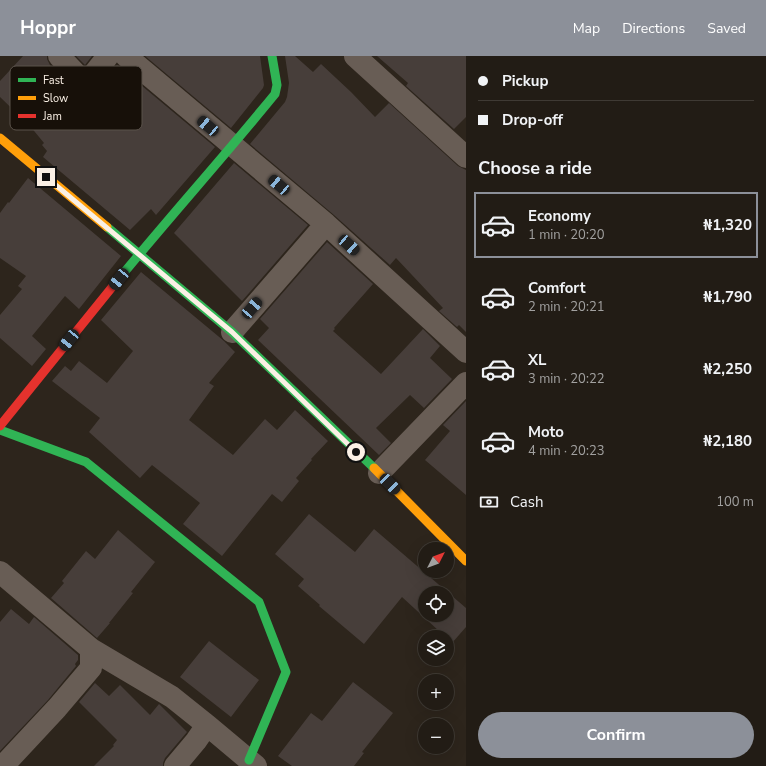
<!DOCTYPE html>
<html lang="en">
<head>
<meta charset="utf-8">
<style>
	body { margin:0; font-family:"Nunito Sans",sans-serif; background:#2e2922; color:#f1f3f6; height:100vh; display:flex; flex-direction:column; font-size:15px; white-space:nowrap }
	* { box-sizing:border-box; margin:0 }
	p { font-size:13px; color:#a2a1a0 }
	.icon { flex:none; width:22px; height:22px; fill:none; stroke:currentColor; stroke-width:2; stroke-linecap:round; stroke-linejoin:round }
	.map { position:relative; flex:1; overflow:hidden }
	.sheet { display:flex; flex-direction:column; background:#221c15; width:300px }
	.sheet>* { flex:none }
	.hud { display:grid; align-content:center; height:88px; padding:0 12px; background:#221c15 }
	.needle { width:26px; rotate:48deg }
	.controls { position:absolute; left:418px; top:486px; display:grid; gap:8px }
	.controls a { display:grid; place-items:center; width:36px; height:36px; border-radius:50%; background:#221c15; box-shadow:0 4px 16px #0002,0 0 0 1px #3f3a34; font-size:20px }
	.end { position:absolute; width:18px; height:18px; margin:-9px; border:5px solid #faf0e5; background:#111; box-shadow:0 0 0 2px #111 }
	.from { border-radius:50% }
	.car { position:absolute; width:12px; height:24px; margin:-12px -6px; border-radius:5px; box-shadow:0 0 3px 1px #0007; background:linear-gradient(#222 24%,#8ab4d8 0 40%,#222 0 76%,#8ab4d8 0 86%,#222 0) }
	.hud b { display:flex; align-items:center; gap:14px; height:38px; font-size:15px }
	.hud b+b { border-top:1px solid #3f3a34 }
	.hud i { width:10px; height:10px; background:#f1f3f6 }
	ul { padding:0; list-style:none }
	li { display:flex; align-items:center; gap:12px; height:66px; margin:0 8px 6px; padding:0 4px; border:2px solid transparent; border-radius:0px }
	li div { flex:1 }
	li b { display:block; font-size:15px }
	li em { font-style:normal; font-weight:700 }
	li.on { border-color:#8c9099 }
	li>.icon { width:36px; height:36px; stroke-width:1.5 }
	h2 { padding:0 12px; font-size:18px; line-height:48px }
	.pay { display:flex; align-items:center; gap:10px; height:44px; padding:0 12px; font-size:15px }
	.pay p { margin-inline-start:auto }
	.primary-button { display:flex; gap:8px; margin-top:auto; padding:8px 12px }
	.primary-button a { flex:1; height:46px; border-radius:24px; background:#8c9099; color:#fff; font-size:16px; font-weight:700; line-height:46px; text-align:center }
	header { display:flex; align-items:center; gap:24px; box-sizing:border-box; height:56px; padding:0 20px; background:#8c9099; color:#fff }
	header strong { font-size:19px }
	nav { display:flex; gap:22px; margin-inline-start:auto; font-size:14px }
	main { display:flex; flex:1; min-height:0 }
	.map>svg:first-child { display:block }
	.building { fill:#473e3a; fill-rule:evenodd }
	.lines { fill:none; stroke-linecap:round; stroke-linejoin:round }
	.street { stroke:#685d55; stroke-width:22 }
	.fast { stroke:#30b455; stroke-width:9 }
	.slow { stroke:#ff9f0a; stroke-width:9 }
	.jam { stroke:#e5322d; stroke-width:9 }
	.route { stroke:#faf0e5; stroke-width:5 }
	.key { fill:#171009; stroke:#5b534b; stroke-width:1 }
	.key-label { font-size:11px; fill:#faf0e5 }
</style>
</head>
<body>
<header>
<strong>Hoppr</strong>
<nav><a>Map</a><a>Directions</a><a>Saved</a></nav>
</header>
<main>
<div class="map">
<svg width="466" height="710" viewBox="0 0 466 710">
	<rect width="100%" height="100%" fill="#2d251c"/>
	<path class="building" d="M 23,0 L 47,0 L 47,3 L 50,9 L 71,31 L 75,33 L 80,34 L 92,33 L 99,30 L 103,27 L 117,9 L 215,91 L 156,159 L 151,153 L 130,174 L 43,101 L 47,95 L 42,89 L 44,87 L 30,70 L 0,41 L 0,25 Z
		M 76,0 L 92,0 L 85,9 Z
		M 145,0 L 260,0 L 264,29 L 263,32 L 231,72 Z
		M 285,0 L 295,0 L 313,16 L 321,8 L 351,36 L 375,61 L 389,47 L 458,110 L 466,114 L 466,276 L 459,269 L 457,271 L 439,255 L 443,252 L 396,202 L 390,209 L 334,159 L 250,88 L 285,46 L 287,41 L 289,27 Z
		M 377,0 L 466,0 L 466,61 L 454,73 L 406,30 L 408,27 Z
		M 234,107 L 308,169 L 242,245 L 174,177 Z
		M 28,122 L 121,200 L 79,253 L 65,240 L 32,280 L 46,293 L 32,310 L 0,282 L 0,259 L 22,233 L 18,230 L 26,220 L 0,202 L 0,157 L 8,146 L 9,147 Z
		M 327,186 L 373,228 L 334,272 L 335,273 L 333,275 L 381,318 L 423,273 L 440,290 L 430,302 L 452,323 L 424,352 L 410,339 L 376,372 L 391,387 L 379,399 L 258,284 L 269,272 L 260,263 Z
		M 141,216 L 224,285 L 235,296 L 209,327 L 214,330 L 189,364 L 233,399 L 265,363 L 277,374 L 295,354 L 328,385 L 311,403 L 312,404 L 296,422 L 299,425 L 282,446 L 272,438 L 222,500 L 183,468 L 200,447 L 152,409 L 140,422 L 89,376 L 100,362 L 52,325 L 65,310 L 71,315 L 79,305 L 107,327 L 133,295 L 101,264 Z
		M 466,345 L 466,439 L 425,404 L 450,375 L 443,369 Z
		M 309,458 L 355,496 L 374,473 L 466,552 L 466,571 L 452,587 L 402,541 L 364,588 L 319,550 L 320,549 L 298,530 L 304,523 L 275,498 ZM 425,537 L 447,537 L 447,559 L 425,559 Z
		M 118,474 L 155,506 L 131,536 L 133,537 L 109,567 L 110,567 L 97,582 L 51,542 L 64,527 L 62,525 L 86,495 L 95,503 Z
		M 11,553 L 29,568 L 34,561 L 78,599 L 78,604 L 75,608 L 76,610 L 48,644 L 0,695 L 0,566 Z
		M 209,585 L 259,624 L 231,661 L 180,621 Z
		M 353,626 L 393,657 L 362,696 L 364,697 L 354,710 L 292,710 L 278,700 L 311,657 L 322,665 Z
		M 95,627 L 109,640 L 120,629 L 150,659 L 159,648 L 187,676 L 165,702 L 163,707 L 163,710 L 94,710 L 114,690 L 113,689 L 117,684 L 79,646 Z"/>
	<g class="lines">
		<path class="street" d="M 59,0 L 80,22 L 87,22 L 93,19 L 108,0
			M 126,0 L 326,168 L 466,296
			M 355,0 L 466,101
			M 232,276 L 326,168
			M 379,417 L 466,327
			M 0,516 L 91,593 L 172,641 L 207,669 L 256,710
			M 3,710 L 57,652 L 91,612 L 91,593
			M 175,710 L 196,685 L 207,669"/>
		<path class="fast" d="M 107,171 L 232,276 L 374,412
			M 113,230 C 166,165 222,103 275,38 L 277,29 L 272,0
			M 0,374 L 86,406 L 259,546 L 286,616 L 249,704"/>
		<path class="slow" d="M 0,82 L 107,171
			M 374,412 L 466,505"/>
		<path class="jam" d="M 0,370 L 113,230"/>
	</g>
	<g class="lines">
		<path class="route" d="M 46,121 L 232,276 L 356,396"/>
	</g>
	<rect x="10" y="10" width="132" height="64" rx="6" class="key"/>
	<rect x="18" y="22" width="18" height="4" fill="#30b455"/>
	<rect x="18" y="40" width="18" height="4" fill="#ff9f0a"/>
	<rect x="18" y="58" width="18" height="4" fill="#e5322d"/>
	<g class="key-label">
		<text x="43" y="28">Fast</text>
		<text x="43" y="46">Slow</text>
		<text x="43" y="64">Jam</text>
	</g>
</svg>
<div class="controls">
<a><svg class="needle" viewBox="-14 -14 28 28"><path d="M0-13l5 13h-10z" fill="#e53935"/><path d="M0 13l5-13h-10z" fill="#a2a1a0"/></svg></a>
<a><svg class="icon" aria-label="locate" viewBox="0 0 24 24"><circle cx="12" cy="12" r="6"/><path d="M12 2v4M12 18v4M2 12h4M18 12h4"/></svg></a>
<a><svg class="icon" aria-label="layers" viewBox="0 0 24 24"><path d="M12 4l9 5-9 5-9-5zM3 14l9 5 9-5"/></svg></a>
<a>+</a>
<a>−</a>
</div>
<i class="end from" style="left:356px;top:396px"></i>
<i class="end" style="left:46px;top:121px"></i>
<i class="car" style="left:208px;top:70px;rotate:310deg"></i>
<i class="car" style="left:279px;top:129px;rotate:310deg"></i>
<i class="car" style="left:349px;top:189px;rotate:132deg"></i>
<i class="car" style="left:119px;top:223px;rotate:219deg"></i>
<i class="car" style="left:252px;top:252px;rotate:41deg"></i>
<i class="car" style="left:69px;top:284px;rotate:219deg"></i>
<i class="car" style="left:390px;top:428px;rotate:135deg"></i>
</div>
<section class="sheet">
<div class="hud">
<b><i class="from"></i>Pickup</b>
<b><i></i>Drop-off</b>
</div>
<h2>Choose a ride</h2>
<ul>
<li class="on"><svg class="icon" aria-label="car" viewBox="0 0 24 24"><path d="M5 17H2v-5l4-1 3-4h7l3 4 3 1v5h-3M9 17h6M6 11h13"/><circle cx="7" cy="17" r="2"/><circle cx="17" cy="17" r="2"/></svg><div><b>Economy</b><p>1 min · 20:20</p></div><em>₦1,320</em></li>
<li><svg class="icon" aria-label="car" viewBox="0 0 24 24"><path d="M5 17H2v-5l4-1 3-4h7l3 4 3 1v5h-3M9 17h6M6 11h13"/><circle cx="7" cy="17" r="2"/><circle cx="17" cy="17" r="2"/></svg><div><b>Comfort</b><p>2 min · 20:21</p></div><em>₦1,790</em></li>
<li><svg class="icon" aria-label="car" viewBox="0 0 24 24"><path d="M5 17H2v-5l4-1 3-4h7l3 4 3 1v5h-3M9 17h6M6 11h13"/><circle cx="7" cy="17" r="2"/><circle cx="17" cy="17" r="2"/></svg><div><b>XL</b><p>3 min · 20:22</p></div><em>₦2,250</em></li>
<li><svg class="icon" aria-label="car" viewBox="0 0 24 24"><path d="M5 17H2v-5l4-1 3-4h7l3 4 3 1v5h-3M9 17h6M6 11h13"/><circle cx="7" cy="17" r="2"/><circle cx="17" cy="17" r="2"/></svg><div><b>Moto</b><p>4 min · 20:23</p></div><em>₦2,180</em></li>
</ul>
<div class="pay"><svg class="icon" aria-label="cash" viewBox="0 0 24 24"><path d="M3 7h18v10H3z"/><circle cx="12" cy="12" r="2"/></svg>Cash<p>100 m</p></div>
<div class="primary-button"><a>Confirm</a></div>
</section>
</main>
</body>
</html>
